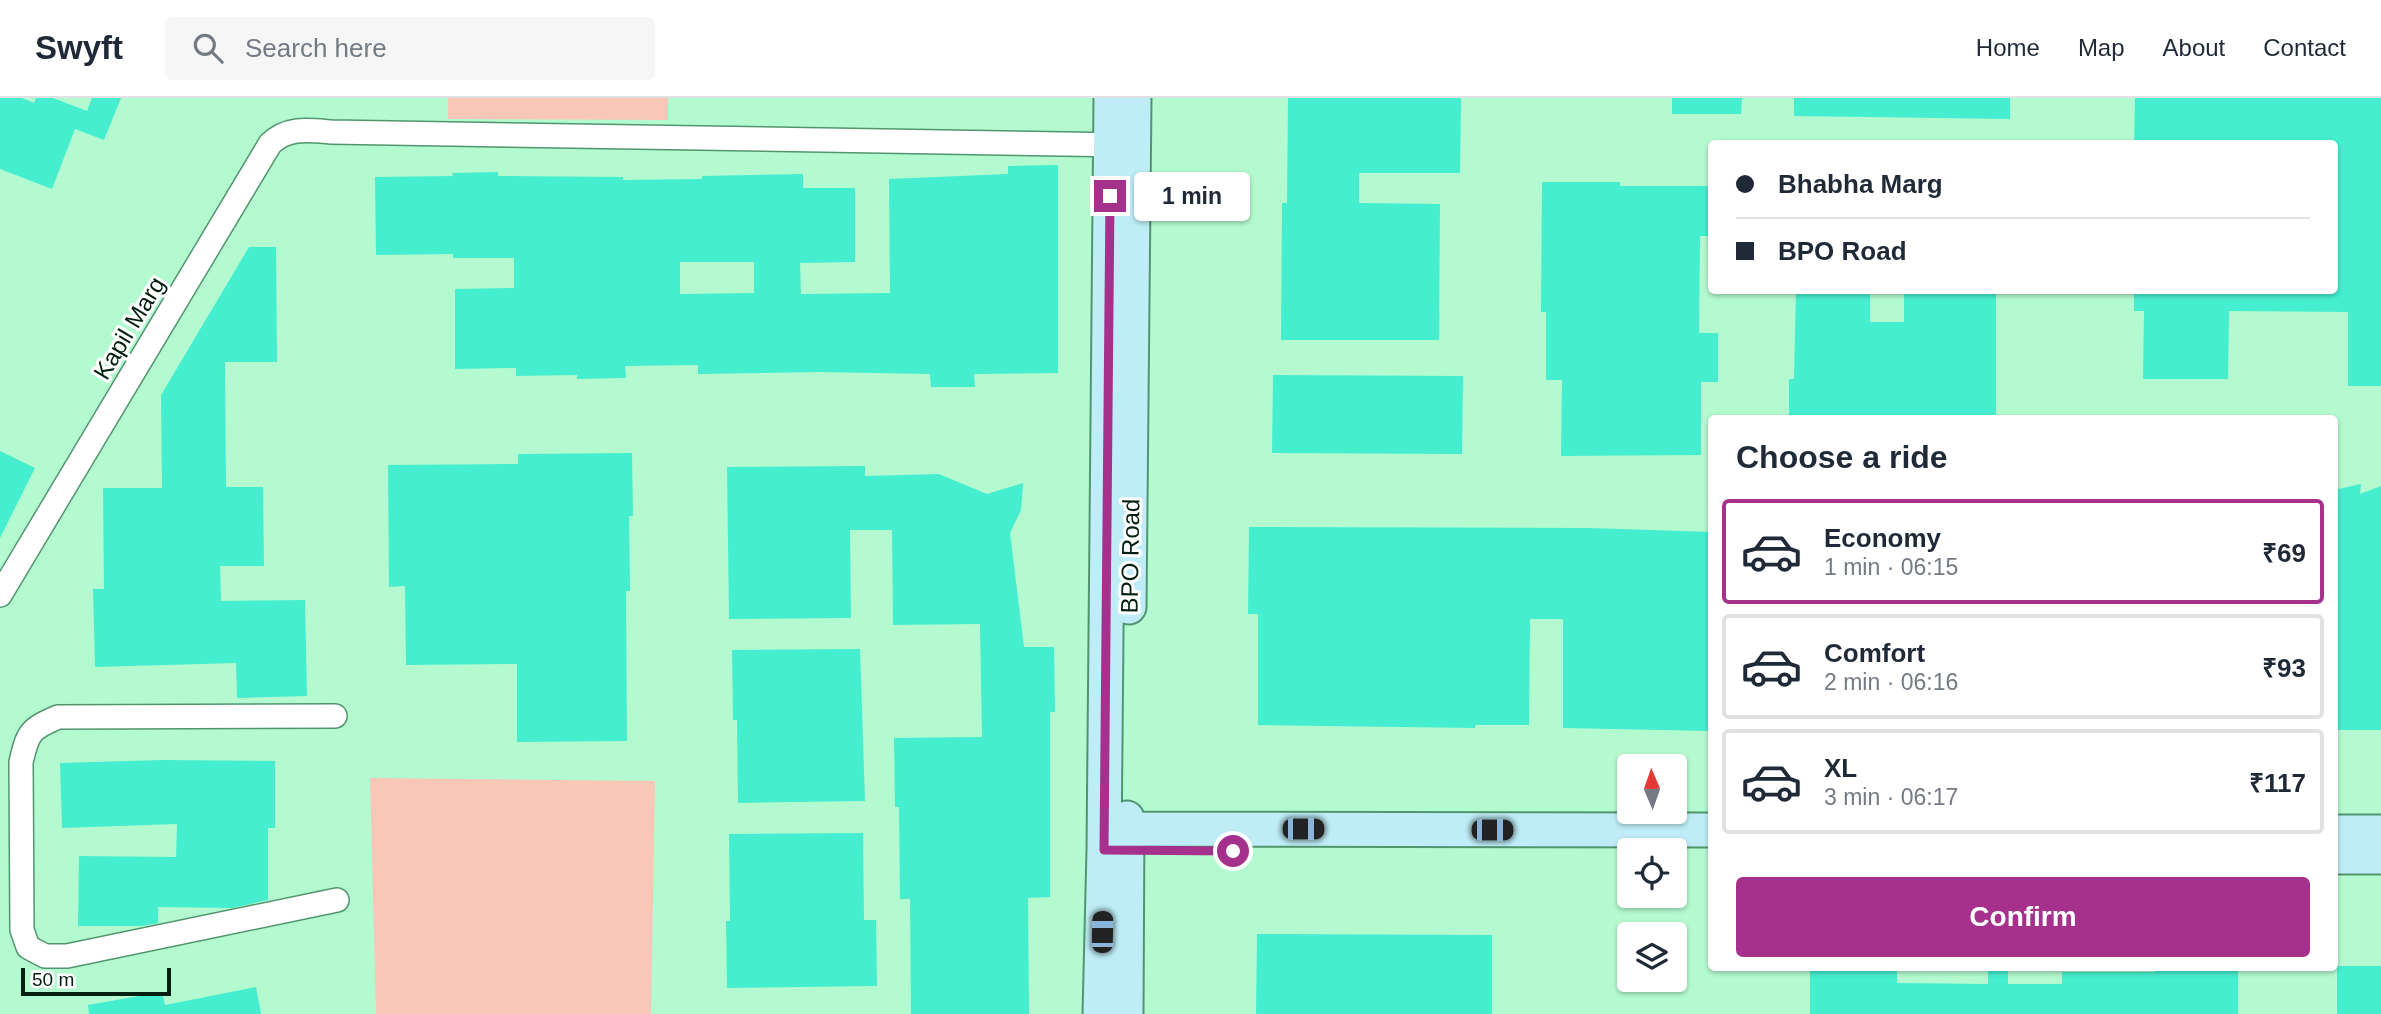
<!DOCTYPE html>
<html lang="en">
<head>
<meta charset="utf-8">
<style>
	body { margin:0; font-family:Arial,sans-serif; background:#f6f6f7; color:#1f2937; height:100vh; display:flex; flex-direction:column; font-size:26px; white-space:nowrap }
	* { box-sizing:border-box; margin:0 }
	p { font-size:23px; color:#747a83 }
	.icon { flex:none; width:38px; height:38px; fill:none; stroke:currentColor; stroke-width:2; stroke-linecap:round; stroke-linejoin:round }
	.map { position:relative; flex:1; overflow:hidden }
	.details { position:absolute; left:1708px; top:317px; width:630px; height:556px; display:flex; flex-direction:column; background:#fff; border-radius:7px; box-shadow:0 2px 5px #0004 }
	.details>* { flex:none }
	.top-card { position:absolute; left:1708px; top:42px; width:630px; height:154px; border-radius:7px; box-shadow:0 2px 5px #0004; display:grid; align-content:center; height:154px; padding:0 28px; background:#fff }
	.needle { width:46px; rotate:358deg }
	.fabs { position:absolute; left:1617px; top:656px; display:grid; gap:14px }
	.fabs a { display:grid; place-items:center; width:70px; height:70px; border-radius:7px; background:#fff; box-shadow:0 2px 5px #0004; font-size:35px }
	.scale { position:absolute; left:21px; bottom:18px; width:150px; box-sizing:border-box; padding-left:7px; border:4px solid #032011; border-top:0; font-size:19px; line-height:24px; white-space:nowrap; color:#032011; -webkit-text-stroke:5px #fff; paint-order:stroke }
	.end { position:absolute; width:32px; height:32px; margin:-16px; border:9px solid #a5318c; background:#fff; box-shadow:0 0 0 4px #fff }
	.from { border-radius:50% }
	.bubble { position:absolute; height:49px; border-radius:7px; background:#fff; box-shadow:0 2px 5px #0004; font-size:23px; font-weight:700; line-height:49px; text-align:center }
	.car { position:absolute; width:21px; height:42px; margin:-21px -10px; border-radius:9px; box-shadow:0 0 5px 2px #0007; background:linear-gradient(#222 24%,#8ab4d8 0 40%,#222 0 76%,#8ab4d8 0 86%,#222 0) }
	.top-card b { display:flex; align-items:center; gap:24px; height:66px; font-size:26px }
	.top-card b+b { border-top:2px solid #e0e1e3 }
	.top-card i { width:18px; height:18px; background:#1f2937 }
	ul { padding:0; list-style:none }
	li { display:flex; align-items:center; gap:21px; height:105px; margin:0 14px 10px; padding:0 14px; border:4px solid #e0e1e3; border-radius:7px }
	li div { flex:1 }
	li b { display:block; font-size:26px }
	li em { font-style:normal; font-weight:700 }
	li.current { border-color:#a5318c }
	li>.icon { width:63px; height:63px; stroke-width:1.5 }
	h2 { padding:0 28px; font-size:32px; line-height:84px }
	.action { display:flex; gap:14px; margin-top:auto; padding:14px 28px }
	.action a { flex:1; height:80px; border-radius:7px; background:#a5318c; color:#fff; font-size:28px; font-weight:700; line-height:80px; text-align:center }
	header { display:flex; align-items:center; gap:42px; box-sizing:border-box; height:98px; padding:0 35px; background:#fff; border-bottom:2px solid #e0e1e3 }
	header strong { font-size:33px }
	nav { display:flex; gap:38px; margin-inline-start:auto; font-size:24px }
	.search { width:490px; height:63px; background:#f6f6f7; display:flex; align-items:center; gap:18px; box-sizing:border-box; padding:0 24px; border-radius:7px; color:#747a83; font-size:26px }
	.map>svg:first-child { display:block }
	.green { fill:#f8c7b8 }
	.building { fill:#45eecf; fill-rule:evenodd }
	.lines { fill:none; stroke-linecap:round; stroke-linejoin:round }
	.street-casing { stroke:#51956f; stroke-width:26 }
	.secondary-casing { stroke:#51956f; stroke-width:37 }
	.street { stroke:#fff; stroke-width:23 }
	.secondary { stroke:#beedf7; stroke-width:33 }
	.route { stroke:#a5318c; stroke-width:9 }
	.labels { text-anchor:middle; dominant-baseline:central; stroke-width:6; stroke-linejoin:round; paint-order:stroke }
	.street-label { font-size:24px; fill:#032011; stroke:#fff }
</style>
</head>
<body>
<header>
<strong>Swyft</strong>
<div class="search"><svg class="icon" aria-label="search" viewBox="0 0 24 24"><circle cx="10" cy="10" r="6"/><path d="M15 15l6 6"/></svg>Search here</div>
<nav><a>Home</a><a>Map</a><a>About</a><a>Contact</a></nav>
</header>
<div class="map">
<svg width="2381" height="916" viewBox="0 0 2381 916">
	<rect width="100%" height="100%" fill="#b4fad0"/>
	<path class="green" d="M 448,0 L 668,0 L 668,22 L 448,21 Z
		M 370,680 L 655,683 L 651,916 L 376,916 Z"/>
	<path class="building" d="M 0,0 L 22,0 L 34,5 L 36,0 L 53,0 L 87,13 L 92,0 L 121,0 L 104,42 L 75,31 L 52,91 L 0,71 Z
		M 1288,0 L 1461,0 L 1460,75 L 1359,75 L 1359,105 L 1440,106 L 1439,242 L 1281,242 L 1282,105 L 1287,105 Z
		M 1672,0 L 1742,0 L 1741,16 L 1672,16 Z
		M 1794,0 L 2010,0 L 2010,21 L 1794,18 Z
		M 2135,0 L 2381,0 L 2381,288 L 2348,288 L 2348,214 L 2229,213 L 2228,281 L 2143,281 L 2144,213 L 2134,213 L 2134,192 L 2334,192 L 2334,46 L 2134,46 Z
		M 1058,67 L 1058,275 L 974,276 L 975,289 L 931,289 L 930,276 L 818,274 L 698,276 L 698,267 L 625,268 L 626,280 L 577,281 L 577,277 L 516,278 L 516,270 L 455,271 L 455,191 L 514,190 L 514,160 L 453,160 L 453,156 L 376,157 L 375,79 L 453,78 L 452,75 L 498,74 L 498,78 L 623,79 L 623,82 L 702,81 L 702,78 L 803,76 L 803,90 L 855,90 L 855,164 L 800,165 L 801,196 L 890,195 L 889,81 L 1008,76 L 1008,68 ZM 680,164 L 754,164 L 754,195 L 680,196 Z
		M 1542,84 L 1620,84 L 1620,88 L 1712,88 L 1712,138 L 1700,138 L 1699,235 L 1718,235 L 1718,284 L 1701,284 L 1701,357 L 1561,358 L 1562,282 L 1546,282 L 1546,214 L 1541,214 Z
		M 249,149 L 276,149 L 277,264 L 225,264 L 226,389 L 263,389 L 264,468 L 220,468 L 221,503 L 305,502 L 307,598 L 237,600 L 236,565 L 95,569 L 93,491 L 104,491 L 103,390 L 162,390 L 161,297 Z
		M 1796,192 L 1870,192 L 1870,224 L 1904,224 L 1904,192 L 1996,192 L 1996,320 L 1789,320 L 1789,281 L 1794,281 Z
		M 1273,277 L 1463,278 L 1462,356 L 1272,355 Z
		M 0,353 L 35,370 L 0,440 Z
		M 632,355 L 633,418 L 629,418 L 630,493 L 626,493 L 627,643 L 517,644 L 517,566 L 406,567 L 405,488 L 389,489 L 388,367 L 518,366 L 518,356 Z
		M 865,368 L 865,378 L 939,376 L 987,396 L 1023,385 L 1021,412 L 1010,435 L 1024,549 L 1054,549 L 1055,614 L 1050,614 L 1050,799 L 1028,800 L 1029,916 L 911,916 L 910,801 L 900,801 L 899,709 L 895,709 L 894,640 L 982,639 L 980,526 L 893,527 L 892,432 L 850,432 L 851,520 L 729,521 L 727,369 Z
		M 2361,386 L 2360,396 L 2381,388 L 2381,632 L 2334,632 L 2334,392 Z
		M 1249,429 L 1590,430 L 1712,434 L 1709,633 L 1563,630 L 1563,521 L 1530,521 L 1529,627 L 1475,627 L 1475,630 L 1258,627 L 1258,516 L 1248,516 Z
		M 860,551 L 865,703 L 738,705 L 737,622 L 733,622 L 732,552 Z
		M 162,662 L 275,663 L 275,730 L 268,730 L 268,802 L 232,810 L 158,809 L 158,825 L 142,828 L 78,828 L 79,758 L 176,759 L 177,726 L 62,730 L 60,665 Z
		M 863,735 L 864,822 L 876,822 L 877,888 L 727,890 L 726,823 L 730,823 L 729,736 Z
		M 1257,836 L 1492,837 L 1492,916 L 1256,916 Z
		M 2337,868 L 2381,868 L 2381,916 L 2337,916 Z
		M 1810,870 L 1897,870 L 1897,885 L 1988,886 L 1988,870 L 2008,870 L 2008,886 L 2062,886 L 2062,874 L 2155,874 L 2155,870 L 2238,870 L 2238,916 L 1810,916 Z
		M 256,889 L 261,916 L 89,916 L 88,907 L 162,894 L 165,907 Z"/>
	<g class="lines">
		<defs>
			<path id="street" d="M 0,497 L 270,46 C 287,29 307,32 331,34 L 1126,47
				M 335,618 L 58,619 C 30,631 28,634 21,664 L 22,832 L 28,849 L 45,858 L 67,858 L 337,802"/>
			<path id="secondary" d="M 1129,509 L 1134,0
				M 1107,731 L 1712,732
				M 2334,734 L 2381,734
				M 2334,759 L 2381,759
				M 1100,916 L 1104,752 L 1111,0
				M 1126,916 L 1127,720"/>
		</defs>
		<use href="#street" class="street-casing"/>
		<use href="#secondary" class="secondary-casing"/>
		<use href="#street" class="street"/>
		<use href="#secondary" class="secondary"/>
	</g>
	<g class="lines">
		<path class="route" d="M 1110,98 L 1104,752 L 1233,753"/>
	</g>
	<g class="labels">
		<g class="street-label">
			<text transform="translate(129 230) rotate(-59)">Kapil Marg</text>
			<text transform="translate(1130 458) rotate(-89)">BPO Road</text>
		</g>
	</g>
</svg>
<div class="fabs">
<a><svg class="needle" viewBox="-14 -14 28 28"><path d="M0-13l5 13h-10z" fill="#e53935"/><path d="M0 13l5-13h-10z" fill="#747a83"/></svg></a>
<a><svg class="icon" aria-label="locate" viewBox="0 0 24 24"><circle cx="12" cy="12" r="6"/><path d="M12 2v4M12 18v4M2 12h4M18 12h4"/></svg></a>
<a><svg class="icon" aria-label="layers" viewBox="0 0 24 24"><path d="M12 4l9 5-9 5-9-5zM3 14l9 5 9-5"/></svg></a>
</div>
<div class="scale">50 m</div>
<i class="end from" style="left:1233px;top:753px"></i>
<i class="end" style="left:1110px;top:98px"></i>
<div class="bubble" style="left:1134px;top:74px;width:116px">1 min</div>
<i class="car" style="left:1303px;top:731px;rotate:90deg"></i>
<i class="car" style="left:1492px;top:732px;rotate:90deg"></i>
<i class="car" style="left:1102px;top:834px;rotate:1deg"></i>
<div class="top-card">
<b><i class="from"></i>Bhabha Marg</b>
<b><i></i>BPO Road</b>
</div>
<section class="details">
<h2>Choose a ride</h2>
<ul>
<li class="current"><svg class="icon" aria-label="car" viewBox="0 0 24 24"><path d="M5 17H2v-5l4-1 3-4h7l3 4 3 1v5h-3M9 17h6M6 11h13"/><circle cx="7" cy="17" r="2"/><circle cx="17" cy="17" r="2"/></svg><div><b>Economy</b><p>1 min · 06:15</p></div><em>₹69</em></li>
<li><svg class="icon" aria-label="car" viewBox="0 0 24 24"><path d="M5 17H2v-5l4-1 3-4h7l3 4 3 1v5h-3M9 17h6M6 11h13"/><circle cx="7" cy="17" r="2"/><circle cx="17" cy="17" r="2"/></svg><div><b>Comfort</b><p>2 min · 06:16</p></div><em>₹93</em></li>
<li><svg class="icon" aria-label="car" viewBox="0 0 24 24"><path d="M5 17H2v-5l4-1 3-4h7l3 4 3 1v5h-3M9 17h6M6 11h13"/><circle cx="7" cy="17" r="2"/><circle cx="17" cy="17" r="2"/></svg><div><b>XL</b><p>3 min · 06:17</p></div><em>₹117</em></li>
</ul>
<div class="action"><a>Confirm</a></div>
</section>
</div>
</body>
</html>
